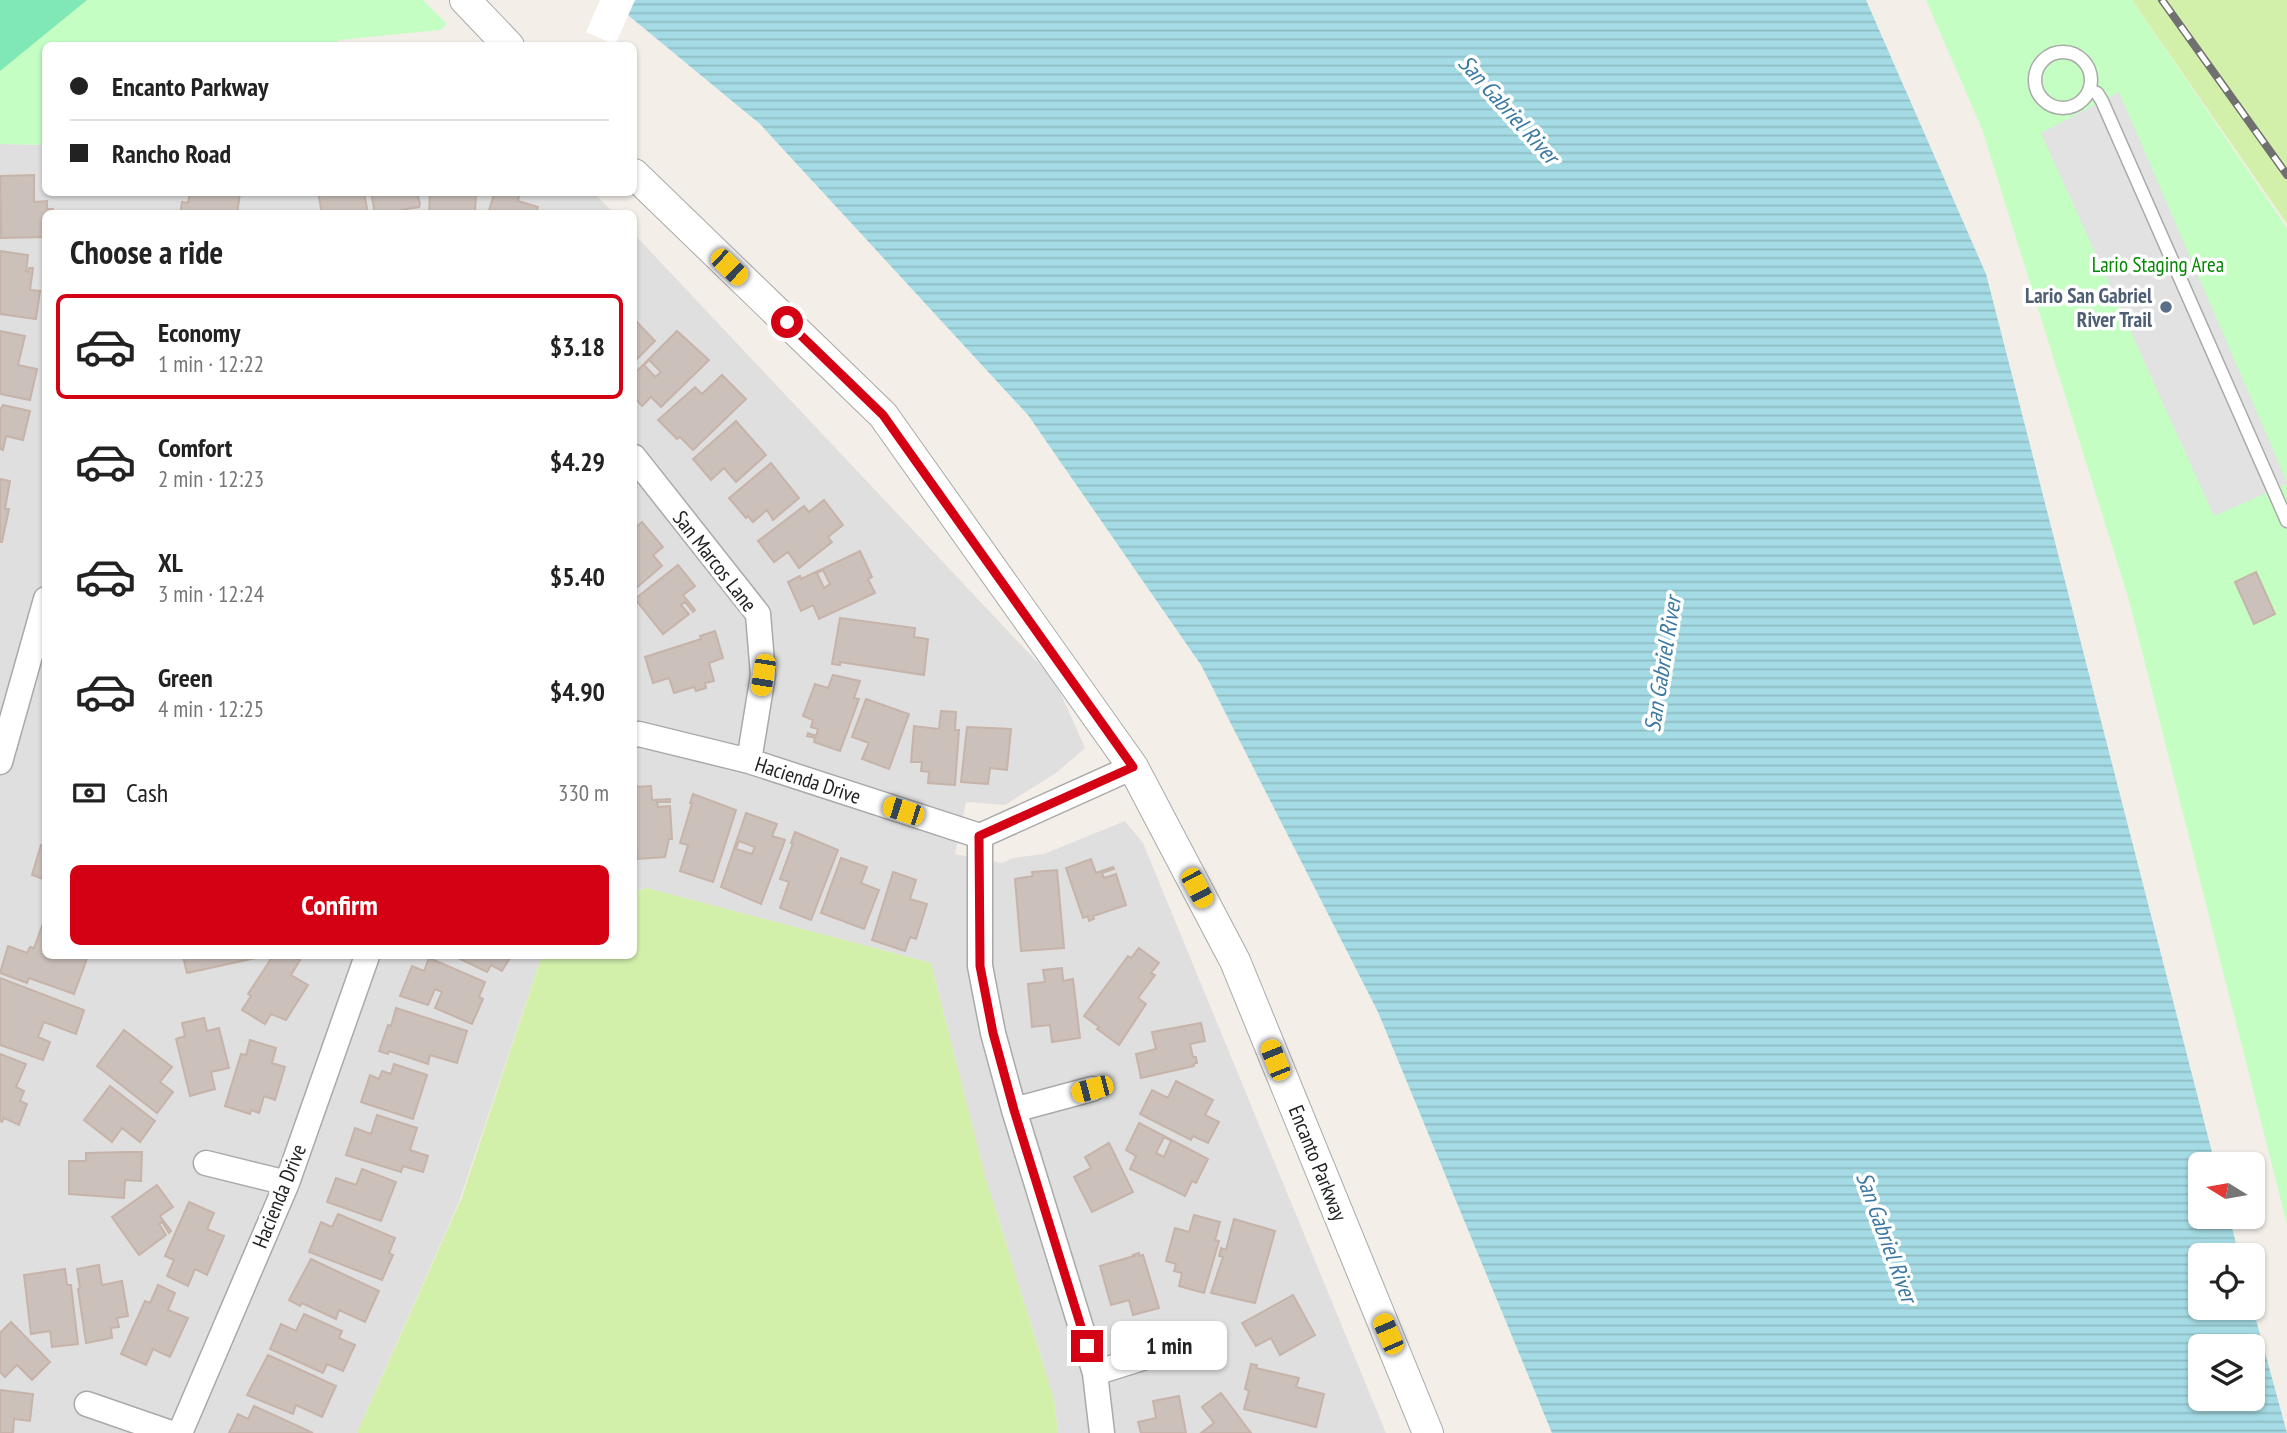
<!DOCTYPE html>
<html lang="en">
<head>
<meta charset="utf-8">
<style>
	body { margin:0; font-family:"PT Sans Narrow",sans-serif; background:#f6f6f6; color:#222; height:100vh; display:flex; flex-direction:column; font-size:26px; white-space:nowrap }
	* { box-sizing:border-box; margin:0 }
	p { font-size:23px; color:#767676 }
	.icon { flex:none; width:38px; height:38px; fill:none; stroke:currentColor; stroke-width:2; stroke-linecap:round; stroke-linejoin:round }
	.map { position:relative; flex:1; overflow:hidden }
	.panel { position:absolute; left:42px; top:210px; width:595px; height:749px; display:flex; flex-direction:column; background:#fff; border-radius:10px; box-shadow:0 2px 5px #0004 }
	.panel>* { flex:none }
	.guide { position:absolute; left:42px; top:42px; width:595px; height:154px; border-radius:10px; box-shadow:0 2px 5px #0004; display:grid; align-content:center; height:154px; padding:0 28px; background:#fff }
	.needle { width:46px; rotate:281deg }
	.controls { position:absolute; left:2188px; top:1152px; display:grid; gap:14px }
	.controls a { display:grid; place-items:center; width:77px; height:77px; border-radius:10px; background:#fff; box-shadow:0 2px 5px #0004; font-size:35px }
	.end { position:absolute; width:32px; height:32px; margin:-16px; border:9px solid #d40014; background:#fff; box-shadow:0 0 0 4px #fff }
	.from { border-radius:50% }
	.bubble { position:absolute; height:49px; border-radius:10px; background:#fff; box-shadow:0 2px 5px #0004; font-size:23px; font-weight:700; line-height:49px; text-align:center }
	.car { position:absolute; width:21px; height:42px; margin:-21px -10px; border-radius:9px; box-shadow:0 0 5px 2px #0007; background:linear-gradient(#f5c518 24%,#345 0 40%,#f5c518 0 76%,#345 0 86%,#f5c518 0) }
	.guide b { display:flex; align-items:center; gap:24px; height:66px; font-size:26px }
	.guide b+b { border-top:2px solid #e0e0e0 }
	.guide i { width:18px; height:18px; background:#222 }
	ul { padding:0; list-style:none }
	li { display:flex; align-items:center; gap:21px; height:105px; margin:0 14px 10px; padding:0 14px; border:4px solid transparent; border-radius:10px }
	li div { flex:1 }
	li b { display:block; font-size:26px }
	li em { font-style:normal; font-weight:700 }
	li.current { border-color:#d40014 }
	li>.icon { width:63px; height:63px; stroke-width:1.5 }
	h2 { padding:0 28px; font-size:32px; line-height:84px }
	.pay { display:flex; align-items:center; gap:18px; height:77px; padding:0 28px; font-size:26px }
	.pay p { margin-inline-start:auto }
	.button { display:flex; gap:14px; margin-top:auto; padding:14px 28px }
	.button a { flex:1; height:80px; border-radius:10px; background:#d40014; color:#fff; font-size:28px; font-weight:700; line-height:80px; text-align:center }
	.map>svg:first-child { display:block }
	.residential { fill:#e0dfdf }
	.grass { fill:#d3f0ab }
	.park { fill:#c4fec3 }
	.pitch { fill:#80e8b6 }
	.parking { fill:#e2e2e2 }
	.water { fill:url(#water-rules); fill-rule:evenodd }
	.pier { fill:#fff }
	.building { fill:#cbc0ba; stroke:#c6b3a9; stroke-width:2; fill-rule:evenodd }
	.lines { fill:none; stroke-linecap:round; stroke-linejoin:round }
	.service-casing { stroke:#a9a9a9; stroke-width:15 }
	.minor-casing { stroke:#a9a9a9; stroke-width:27 }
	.tertiary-casing { stroke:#a9a9a9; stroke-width:32 }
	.service { stroke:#fff; stroke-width:12 }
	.minor { stroke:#fff; stroke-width:24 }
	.tertiary { stroke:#fff; stroke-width:30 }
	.rail-casing { stroke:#707070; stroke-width:8 }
	.rail { stroke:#fff; stroke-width:5; stroke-dasharray:16; stroke-linecap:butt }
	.route { stroke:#d40014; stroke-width:9 }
	.service-dot { fill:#5c6f8a; stroke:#fff; stroke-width:2.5 }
	.labels { text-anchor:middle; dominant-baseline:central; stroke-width:7; stroke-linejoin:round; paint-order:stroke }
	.park-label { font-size:21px; fill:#048802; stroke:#fff }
	.service-label { font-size:21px; font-weight:bold; fill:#4e5e75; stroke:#fff; text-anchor:end }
	.street-label { font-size:21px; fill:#222; stroke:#fff }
	.water-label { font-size:23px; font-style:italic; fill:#3c79a2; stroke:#fff }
</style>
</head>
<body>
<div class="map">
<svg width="2287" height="1433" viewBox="0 0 2287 1433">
	<defs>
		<pattern id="water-rules" width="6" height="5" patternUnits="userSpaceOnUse" patternTransform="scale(1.75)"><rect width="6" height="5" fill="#a5dbe4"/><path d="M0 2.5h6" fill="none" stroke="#8ebcc3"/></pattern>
	</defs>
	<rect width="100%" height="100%" fill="#f3eee8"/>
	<path class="residential" d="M 0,144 L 45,145 L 46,192 L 594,193 L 614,213 L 46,214 L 46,956 L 544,956 L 540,961 L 459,1202 L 357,1433 L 0,1433 Z
		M 634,234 L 1055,681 L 1085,748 L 1056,773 L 1005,805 L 966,802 L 955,854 L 1002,863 L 1013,858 L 1044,854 L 1125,821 L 1143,843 L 1386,1433 L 1058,1433 L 1054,1399 L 985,1175 L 931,963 L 647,888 L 634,892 Z"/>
	<path class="grass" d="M 2132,0 L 2287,0 L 2287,224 Z
		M 647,888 L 931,963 L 985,1175 L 1054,1399 L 1058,1433 L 357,1433 L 462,1197 L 540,961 L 544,956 L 634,956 L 634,892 Z"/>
	<path class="park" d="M 0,0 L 423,0 L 447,24 L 440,30 L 339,40 L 335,45 L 46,46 L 45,145 L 0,144 Z
		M 1926,0 L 2132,0 L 2287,228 L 2287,1224 L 2129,600 L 1982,129 Z"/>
	<path class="pitch" d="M 0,0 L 87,0 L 0,71 Z"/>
	<path class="parking" d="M 2119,92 L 2287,482 L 2287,484 L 2214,516 L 2041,133 Z"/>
	<path class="water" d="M 613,0 L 1866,0 L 1986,274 L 2215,1164 L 2200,1164 L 2200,1216 L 2229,1216 L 2239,1255 L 2200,1255 L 2200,1307 L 2252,1307 L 2252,1305 L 2287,1433 L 1552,1433 L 1378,1012 L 1201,665 L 1028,415 L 760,124 L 623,11 ZM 2200,1346 L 2252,1346 L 2252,1398 L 2200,1398 Z"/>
	<path class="pier" d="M 600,0 L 635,0 L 615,45 L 586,32 Z"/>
	<path class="building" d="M 34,175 L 34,202 L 47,201 L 47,209 L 53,209 L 53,214 L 46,214 L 46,237 L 1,238 L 0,176 Z
		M 190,192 L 240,193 L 237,214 L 180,214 L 182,202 L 188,203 Z
		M 318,192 L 364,192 L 368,214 L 322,214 Z
		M 371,192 L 417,192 L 420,204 L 419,207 L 401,210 L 403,214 L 375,214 Z
		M 430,192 L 476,192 L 475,214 L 429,214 Z
		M 497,192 L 520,192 L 518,201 L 538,207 L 536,214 L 488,214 L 494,194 L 496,195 Z
		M 0,251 L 28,255 L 26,271 L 28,272 L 29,268 L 33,268 L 30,290 L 40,291 L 36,319 L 0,314 Z
		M 634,319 L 655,341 L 634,362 Z
		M 0,331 L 25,336 L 18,365 L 37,369 L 30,400 L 0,394 Z
		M 677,331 L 709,360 L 661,407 L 651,397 L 642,406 L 634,397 L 634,374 ZM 649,360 L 661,372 L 655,377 L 644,365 Z
		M 722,375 L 746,399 L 693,450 L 680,437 L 677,439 L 658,420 L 695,387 L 702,394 Z
		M 3,405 L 30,411 L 23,440 L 6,436 L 3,450 L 0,449 L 0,410 Z
		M 736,421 L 766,455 L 736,482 L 724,468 L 711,480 L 693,459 Z
		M 771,463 L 799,498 L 773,520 L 767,510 L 753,522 L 748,516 L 746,518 L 729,498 Z
		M 0,479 L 10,481 L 5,509 L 9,509 L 2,542 L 0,542 Z
		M 824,500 L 843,525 L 828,537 L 832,542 L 799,568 L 788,552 L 774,562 L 758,541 L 804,506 L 809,512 Z
		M 642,522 L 663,547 L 653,555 L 662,566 L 634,590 L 634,529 Z
		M 860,551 L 872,577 L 868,579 L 875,593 L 819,619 L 813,605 L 801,611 L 788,582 L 800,576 L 801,579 ZM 823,570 L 830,584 L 824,588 L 817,573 Z
		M 678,565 L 695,586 L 683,595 L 695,610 L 693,612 L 685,602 L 681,605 L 689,614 L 663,634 L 635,599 Z
		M 2256,572 L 2275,614 L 2254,624 L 2235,582 Z
		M 840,618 L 915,628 L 914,637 L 928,639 L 924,675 L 840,662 L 840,665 L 832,664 Z
		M 715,631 L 723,658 L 709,663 L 714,681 L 705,683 L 706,688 L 696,691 L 694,687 L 674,693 L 669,678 L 653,683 L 645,657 L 701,639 L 700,636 Z
		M 833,675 L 860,681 L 854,698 L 859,699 L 840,751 L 814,742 L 815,738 L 807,736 L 808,733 L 816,736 L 818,729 L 811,727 L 813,720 L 803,716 L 815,684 L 828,688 Z
		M 866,699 L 909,714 L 889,769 L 862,759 L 869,743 L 852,737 Z
		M 941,711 L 956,712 L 955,730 L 959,730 L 955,785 L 928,783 L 929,772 L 921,771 L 922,762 L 911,762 L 914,726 L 939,729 Z
		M 967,727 L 1011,729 L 1007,770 L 990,768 L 988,784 L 961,782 Z
		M 651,786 L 652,800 L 670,799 L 670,802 L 657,802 L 658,807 L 670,806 L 672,839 L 669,839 L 665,857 L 637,859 L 635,841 L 634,842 L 634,787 Z
		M 693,794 L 736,810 L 713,882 L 680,871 L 688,845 L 680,843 L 692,803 L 690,803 Z
		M 746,813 L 777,824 L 772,836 L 785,840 L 761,904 L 721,887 ZM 739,841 L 755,847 L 752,854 L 736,849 Z
		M 795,832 L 838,850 L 811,920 L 780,908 L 789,882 L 780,879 L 793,843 L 791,843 Z
		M 41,845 L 46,846 L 46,880 L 32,875 Z
		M 841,858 L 867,867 L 861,883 L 879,890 L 864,929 L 821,913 Z
		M 1091,859 L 1096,873 L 1113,867 L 1114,869 L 1102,873 L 1104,878 L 1116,874 L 1126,905 L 1093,916 L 1094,919 L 1089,921 L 1088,916 L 1083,918 L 1066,868 Z
		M 1057,870 L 1064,948 L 1021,951 L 1015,879 L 1033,876 L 1032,872 Z
		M 893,872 L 916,880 L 910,899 L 927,904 L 916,939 L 910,937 L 905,951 L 872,940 Z
		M 43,923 L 46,924 L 46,956 L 88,956 L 74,994 L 29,978 L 27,983 L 0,973 L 8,946 L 27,953 L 30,947 L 34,948 Z
		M 1139,948 L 1159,963 L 1151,973 L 1155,975 L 1138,998 L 1146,1004 L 1119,1045 L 1097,1029 L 1099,1027 L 1084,1016 L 1128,956 L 1131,958 Z
		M 183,956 L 259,956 L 260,957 L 187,973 Z
		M 273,956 L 293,956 L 300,960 L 291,975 L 308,985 L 286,1020 L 271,1014 L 265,1024 L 242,1010 L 251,996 L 248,994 Z
		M 454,956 L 511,956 L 502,971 L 491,965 L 487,972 Z
		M 429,958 L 485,982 L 479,997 L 483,999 L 472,1024 L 435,1008 L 442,992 L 435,989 L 428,1005 L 400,996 L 412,966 L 424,971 Z
		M 1062,968 L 1063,981 L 1073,979 L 1080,1038 L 1052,1042 L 1050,1025 L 1032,1027 L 1028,984 L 1045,982 L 1043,970 Z
		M 0,978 L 84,1010 L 76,1034 L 44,1022 L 38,1037 L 50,1042 L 43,1060 L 0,1045 Z
		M 396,1008 L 467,1031 L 457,1063 L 430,1055 L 428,1064 L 389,1051 L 388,1054 L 379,1051 L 388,1025 L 391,1026 Z
		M 204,1018 L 207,1031 L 219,1028 L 229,1068 L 211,1072 L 215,1089 L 190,1096 L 176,1039 L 185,1036 L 182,1023 Z
		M 1201,1023 L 1205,1041 L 1190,1044 L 1193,1057 L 1196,1057 L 1197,1063 L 1194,1063 L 1194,1066 L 1141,1078 L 1136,1054 L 1156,1049 L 1152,1032 Z
		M 124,1030 L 172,1067 L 160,1082 L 173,1092 L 157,1113 L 97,1066 Z
		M 250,1040 L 276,1048 L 272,1063 L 285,1067 L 275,1100 L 264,1096 L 259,1113 L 251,1110 L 250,1114 L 225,1106 L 241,1054 L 246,1055 Z
		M 0,1054 L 26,1064 L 16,1087 L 24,1091 L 20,1101 L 27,1104 L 19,1125 L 4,1118 L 2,1122 L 0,1121 Z
		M 394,1064 L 427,1075 L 413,1119 L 361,1102 L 370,1075 L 379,1079 L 382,1071 L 391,1074 Z
		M 1176,1081 L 1213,1100 L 1205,1115 L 1219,1122 L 1208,1143 L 1193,1136 L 1191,1140 L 1140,1114 L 1152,1090 L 1168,1098 Z
		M 110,1086 L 155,1121 L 140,1142 L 122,1128 L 112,1142 L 84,1120 Z
		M 377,1115 L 417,1128 L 410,1150 L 428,1156 L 423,1172 L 403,1166 L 401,1172 L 346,1155 L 355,1128 L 371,1134 Z
		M 1139,1123 L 1208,1159 L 1196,1183 L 1192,1181 L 1185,1196 L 1130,1169 L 1136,1156 L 1126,1150 ZM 1164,1137 L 1171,1141 L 1164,1157 L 1156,1153 Z
		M 1109,1143 L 1133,1192 L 1092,1212 L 1074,1177 L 1091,1168 L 1085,1157 Z
		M 128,1152 L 142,1152 L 141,1181 L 125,1180 L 124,1198 L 69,1194 L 69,1161 L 86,1161 L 86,1153 Z
		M 362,1169 L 396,1182 L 381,1221 L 327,1202 L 336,1178 L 356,1185 Z
		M 157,1185 L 173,1207 L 160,1216 L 171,1231 L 169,1233 L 162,1222 L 159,1224 L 166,1235 L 139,1255 L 112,1217 Z
		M 189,1202 L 214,1213 L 207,1229 L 224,1236 L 207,1275 L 195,1269 L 188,1286 L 167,1276 L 174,1260 L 165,1256 Z
		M 338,1214 L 395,1238 L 389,1253 L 393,1255 L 382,1280 L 309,1252 L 321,1222 L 332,1227 Z
		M 1194,1215 L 1220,1222 L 1215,1240 L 1219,1241 L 1204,1293 L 1179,1286 L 1182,1273 L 1174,1271 L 1176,1264 L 1166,1261 L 1175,1228 L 1189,1232 Z
		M 1234,1219 L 1275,1231 L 1255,1303 L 1211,1293 L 1223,1257 L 1219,1256 L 1221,1248 L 1226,1250 Z
		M 1139,1253 L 1139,1256 L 1143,1255 L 1159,1308 L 1133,1315 L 1129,1300 L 1111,1305 L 1100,1266 L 1134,1256 L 1133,1255 Z
		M 311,1259 L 379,1291 L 365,1322 L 339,1310 L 336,1319 L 302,1303 L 300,1306 L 289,1300 Z
		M 99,1265 L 102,1285 L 122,1281 L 128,1316 L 117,1318 L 119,1327 L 111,1328 L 112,1338 L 86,1343 L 78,1289 L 80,1288 L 77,1269 Z
		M 65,1269 L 67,1285 L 71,1285 L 78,1344 L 52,1347 L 50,1331 L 31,1334 L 24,1275 Z
		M 158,1285 L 175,1293 L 168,1310 L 188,1318 L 170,1357 L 153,1349 L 146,1365 L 121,1354 L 145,1301 L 150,1303 Z
		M 1293,1295 L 1315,1335 L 1280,1355 L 1271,1338 L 1256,1346 L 1242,1323 Z
		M 304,1314 L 342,1331 L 339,1338 L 355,1345 L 343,1371 L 327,1364 L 323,1373 L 270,1349 L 281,1324 L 296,1331 Z
		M 11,1322 L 50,1362 L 32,1380 L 17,1365 L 5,1377 L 0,1372 L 0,1333 Z
		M 268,1355 L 336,1386 L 322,1417 L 296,1405 L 293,1414 L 247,1395 Z
		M 1251,1364 L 1257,1365 L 1256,1368 L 1299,1378 L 1296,1387 L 1324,1394 L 1316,1427 L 1244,1409 L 1249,1391 L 1245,1389 Z
		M 0,1390 L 33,1394 L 30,1421 L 14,1419 L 13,1433 L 0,1433 Z
		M 1221,1393 L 1251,1433 L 1201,1433 L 1214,1423 L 1202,1407 Z
		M 1179,1396 L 1186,1433 L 1141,1433 L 1138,1422 L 1156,1418 L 1153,1401 Z
		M 254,1406 L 313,1433 L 229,1433 L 238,1414 L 248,1419 Z"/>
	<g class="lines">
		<defs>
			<path id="service" d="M2035 80a28 28 0 1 1 56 0a28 28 0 1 1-56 0Z
				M 2089,90 L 2097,93 L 2102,101 L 2287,521"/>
			<path id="minor" d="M 634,457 L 758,614 L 763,675 L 749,761
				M 634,735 L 639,734 L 749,761 L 980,836 L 1133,767
				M 0,762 L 46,599
				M 980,836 L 980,966 L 993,1033 L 1014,1110 L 1095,1373 L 1102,1433
				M 1014,1110 L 1092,1089
				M 206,1163 L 287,1183
				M 1095,1373 L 1190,1343
				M 87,1404 L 171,1433
				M 180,1433 L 287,1183 L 367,956"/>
			<path id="tertiary" d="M 465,0 L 509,46
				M 634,174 L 883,415 L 1133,767 L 1235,961 L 1428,1433"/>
		</defs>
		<use href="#service" class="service-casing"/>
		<use href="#minor" class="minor-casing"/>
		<use href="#tertiary" class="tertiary-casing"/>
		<use href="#service" class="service"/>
		<use href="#minor" class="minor"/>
		<use href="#tertiary" class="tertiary"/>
		<defs>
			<path id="rail" d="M 2162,0 L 2287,175"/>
		</defs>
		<use href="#rail" class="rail-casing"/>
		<use href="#rail" class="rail"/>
	</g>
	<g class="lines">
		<path class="route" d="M 787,322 L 883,415 L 1133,767 L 979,836 L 980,966 L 993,1033 L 1014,1110 L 1087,1346"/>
	</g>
	<circle class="service-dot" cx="2166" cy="307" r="7"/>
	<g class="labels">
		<g class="park-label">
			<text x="2158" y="264">Lario Staging Area</text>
		</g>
		<g class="service-label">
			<text x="2152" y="295">Lario San Gabriel<tspan x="2152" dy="24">River Trail</tspan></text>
		</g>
		<g class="street-label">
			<text transform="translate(715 561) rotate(52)">San Marcos Lane</text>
			<text transform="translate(808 780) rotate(18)">Hacienda Drive</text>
			<text transform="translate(1318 1163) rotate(68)">Encanto Parkway</text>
			<text transform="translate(279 1196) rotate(-68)">Hacienda Drive</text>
		</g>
		<g class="water-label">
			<text transform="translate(1509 109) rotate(48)">San Gabriel River</text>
			<text transform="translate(1662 664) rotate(-81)">San Gabriel River</text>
			<text transform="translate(1887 1237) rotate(70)">San Gabriel River</text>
		</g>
	</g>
</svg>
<div class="controls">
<a><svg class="needle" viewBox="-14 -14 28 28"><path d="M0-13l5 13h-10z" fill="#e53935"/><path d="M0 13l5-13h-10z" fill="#767676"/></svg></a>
<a><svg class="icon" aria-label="locate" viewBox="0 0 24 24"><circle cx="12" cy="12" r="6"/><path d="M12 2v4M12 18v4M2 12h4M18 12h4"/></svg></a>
<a><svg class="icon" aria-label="layers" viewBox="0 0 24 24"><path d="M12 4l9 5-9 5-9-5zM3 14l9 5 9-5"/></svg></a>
</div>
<i class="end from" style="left:787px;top:322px"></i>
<i class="end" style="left:1087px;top:1346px"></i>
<div class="bubble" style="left:1111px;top:1321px;width:116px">1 min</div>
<i class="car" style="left:729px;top:267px;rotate:134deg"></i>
<i class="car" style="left:763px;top:675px;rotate:189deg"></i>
<i class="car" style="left:903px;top:811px;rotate:288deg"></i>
<i class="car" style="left:1197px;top:888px;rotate:152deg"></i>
<i class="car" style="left:1275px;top:1060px;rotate:338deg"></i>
<i class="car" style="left:1092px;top:1089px;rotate:255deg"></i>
<i class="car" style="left:1388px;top:1334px;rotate:337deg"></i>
<div class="guide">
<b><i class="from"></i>Encanto Parkway</b>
<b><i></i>Rancho Road</b>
</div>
<section class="panel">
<h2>Choose a ride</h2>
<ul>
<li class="current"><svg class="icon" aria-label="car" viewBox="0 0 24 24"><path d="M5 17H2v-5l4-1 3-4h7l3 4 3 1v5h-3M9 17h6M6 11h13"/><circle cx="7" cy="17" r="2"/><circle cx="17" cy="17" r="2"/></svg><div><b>Economy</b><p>1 min · 12:22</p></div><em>$3.18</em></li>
<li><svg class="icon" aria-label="car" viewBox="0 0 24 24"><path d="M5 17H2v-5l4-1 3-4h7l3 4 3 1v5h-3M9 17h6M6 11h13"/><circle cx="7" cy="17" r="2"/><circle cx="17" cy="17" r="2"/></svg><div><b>Comfort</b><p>2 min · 12:23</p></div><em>$4.29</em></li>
<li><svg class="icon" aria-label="car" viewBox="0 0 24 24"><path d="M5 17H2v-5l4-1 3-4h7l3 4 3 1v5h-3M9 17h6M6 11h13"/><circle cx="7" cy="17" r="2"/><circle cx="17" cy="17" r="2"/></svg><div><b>XL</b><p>3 min · 12:24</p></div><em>$5.40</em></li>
<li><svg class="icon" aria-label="car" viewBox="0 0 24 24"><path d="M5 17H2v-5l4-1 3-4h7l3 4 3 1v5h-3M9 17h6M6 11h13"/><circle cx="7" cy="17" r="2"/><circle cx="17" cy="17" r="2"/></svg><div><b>Green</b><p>4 min · 12:25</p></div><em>$4.90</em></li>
</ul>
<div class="pay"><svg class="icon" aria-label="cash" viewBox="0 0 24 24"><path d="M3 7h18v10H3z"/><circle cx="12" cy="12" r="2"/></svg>Cash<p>330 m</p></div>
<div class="button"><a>Confirm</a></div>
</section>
</div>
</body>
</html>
